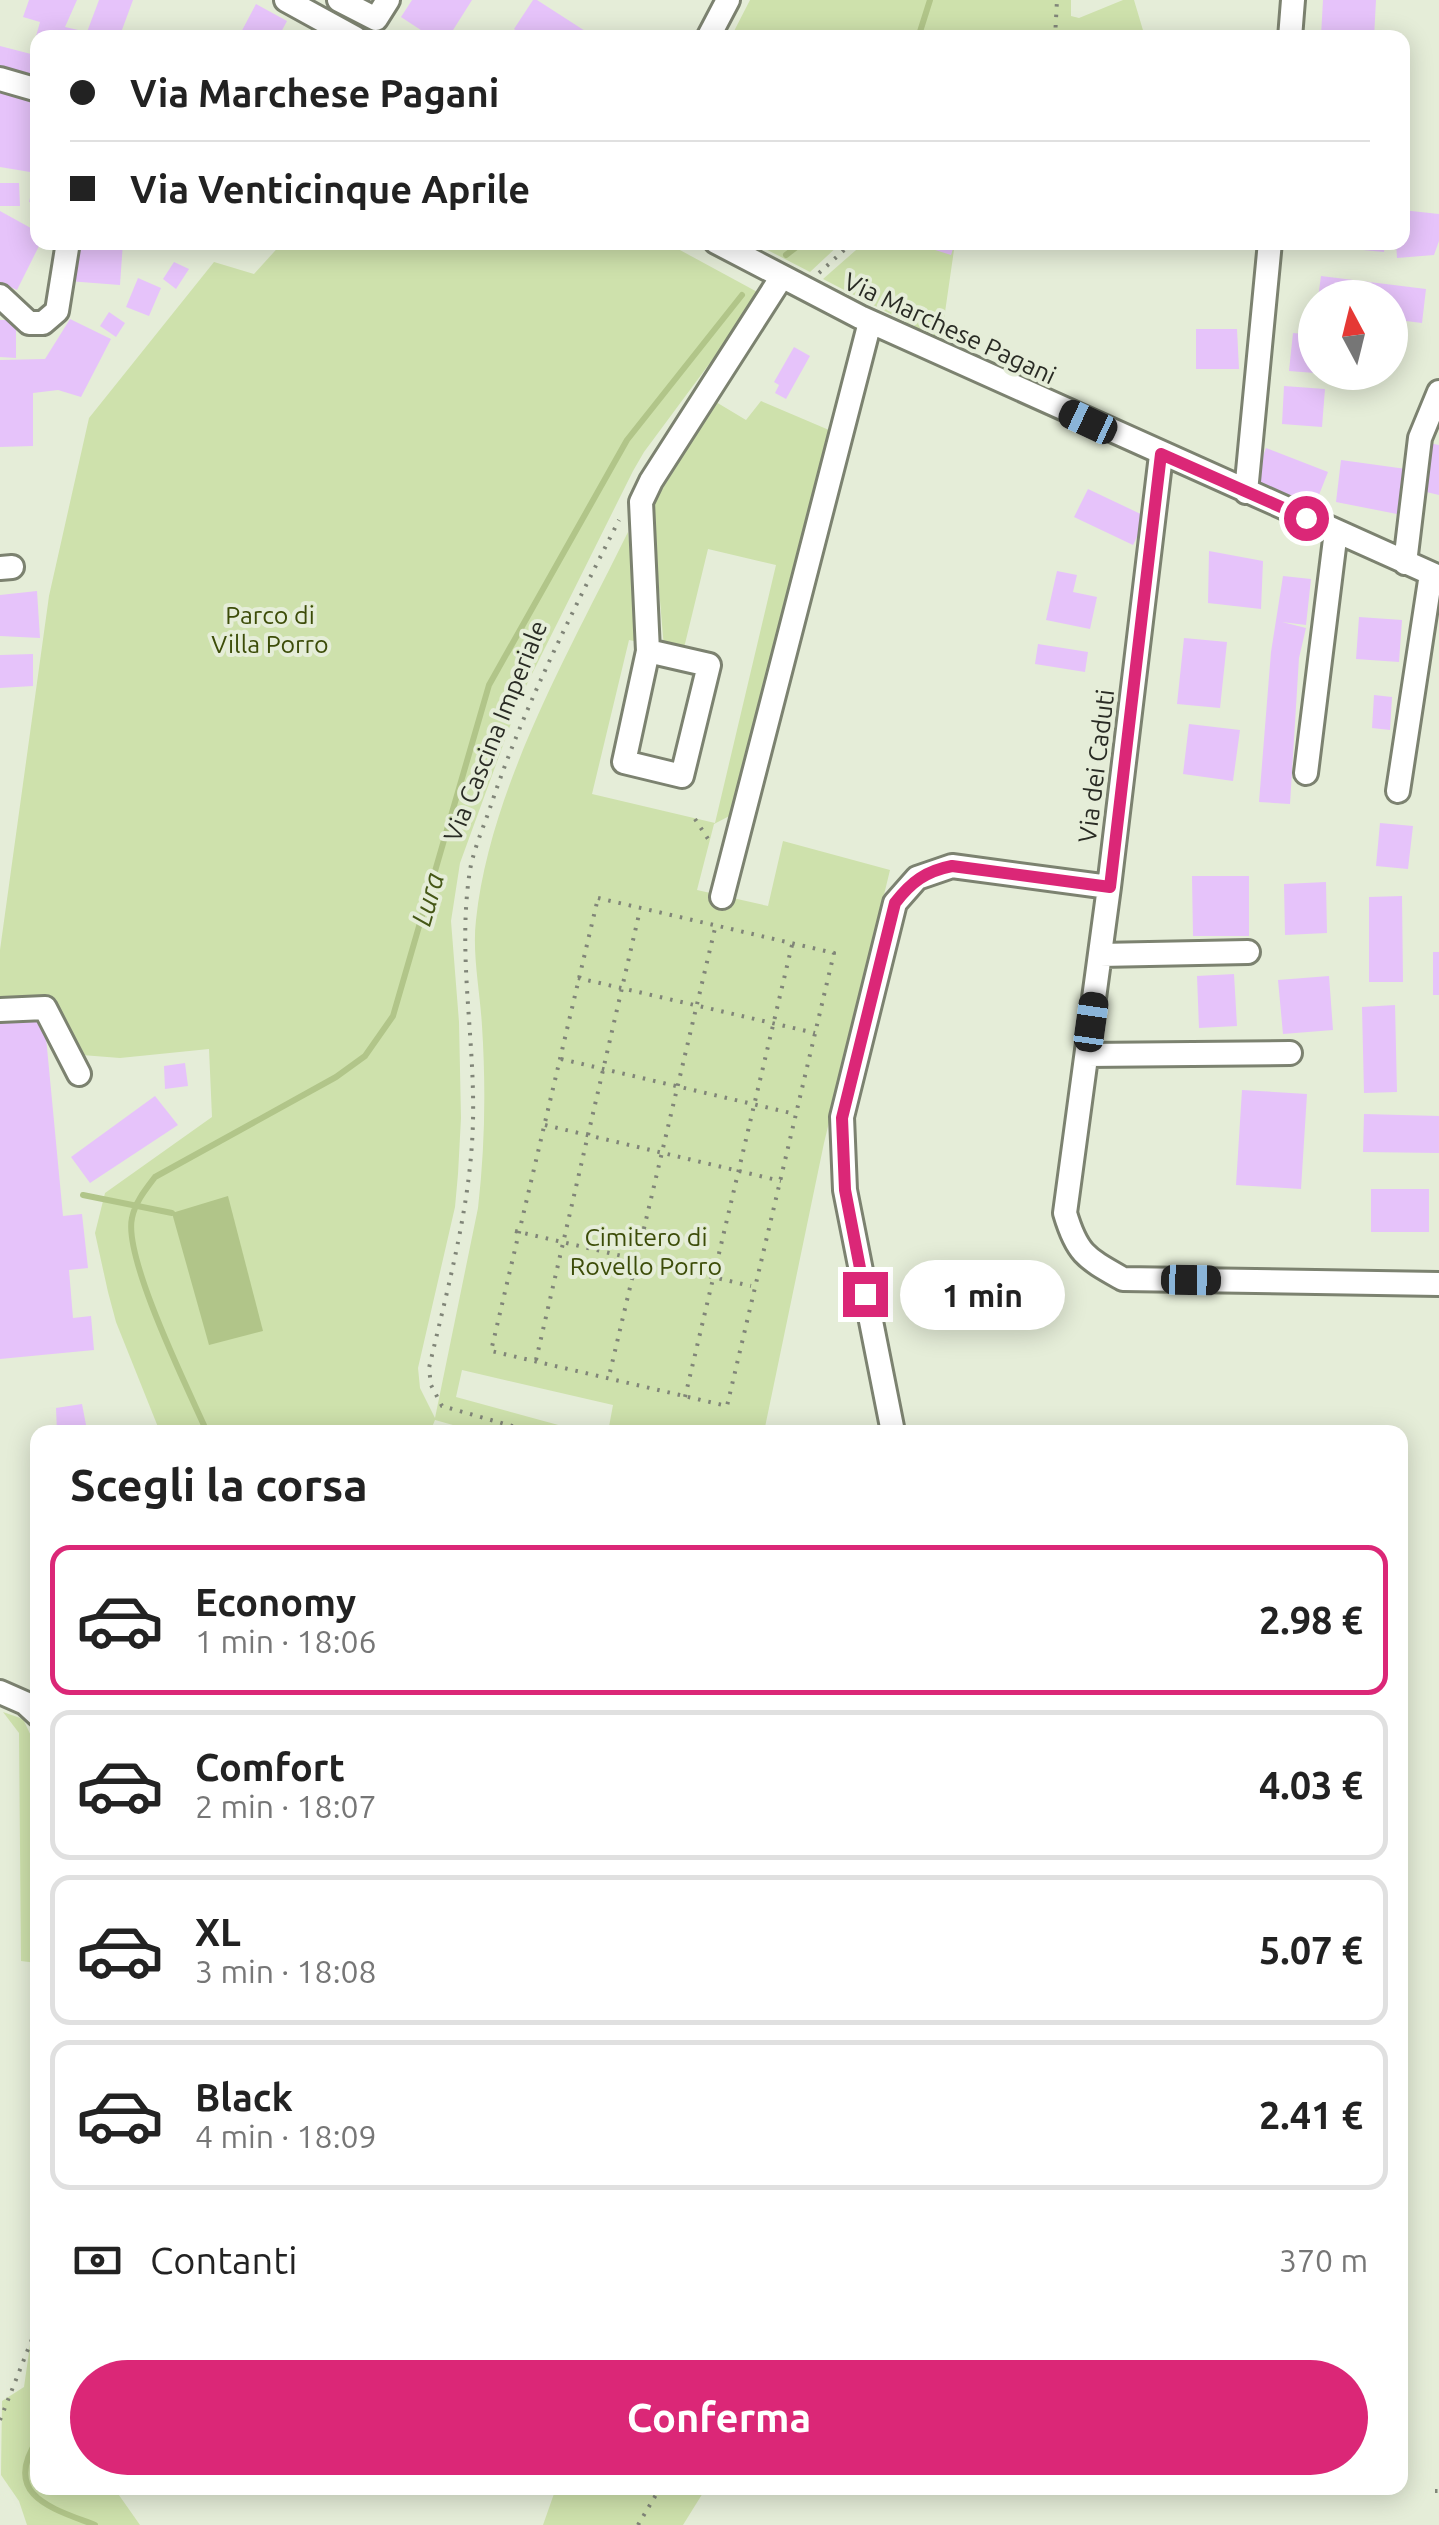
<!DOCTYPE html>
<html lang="it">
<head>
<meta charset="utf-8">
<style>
	body { margin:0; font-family:Ubuntu,sans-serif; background:#f2f2f2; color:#222; height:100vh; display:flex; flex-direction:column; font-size:38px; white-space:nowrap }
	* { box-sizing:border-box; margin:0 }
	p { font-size:32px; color:#767676 }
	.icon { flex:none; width:55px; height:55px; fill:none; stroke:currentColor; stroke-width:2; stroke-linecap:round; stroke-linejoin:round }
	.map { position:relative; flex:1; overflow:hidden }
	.sheet { position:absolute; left:30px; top:1425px; width:1378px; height:1070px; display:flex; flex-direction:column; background:#fff; border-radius:20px; box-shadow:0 5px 25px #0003 }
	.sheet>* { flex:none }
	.guide { position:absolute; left:30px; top:30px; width:1380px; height:220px; border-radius:20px; box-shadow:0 5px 25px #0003; display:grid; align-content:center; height:220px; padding:0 40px; background:#fff }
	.needle { width:65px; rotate:353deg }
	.controls { position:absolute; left:1298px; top:280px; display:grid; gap:20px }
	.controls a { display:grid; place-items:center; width:110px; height:110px; border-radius:50%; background:#fff; box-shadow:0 5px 25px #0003; font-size:50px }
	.end { position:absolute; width:45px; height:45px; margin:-22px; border:12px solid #db2777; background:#fff; box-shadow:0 0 0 5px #fff }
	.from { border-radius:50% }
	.bubble { position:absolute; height:70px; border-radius:35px; background:#fff; box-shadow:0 5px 25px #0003; font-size:32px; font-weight:600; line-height:70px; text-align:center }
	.car { position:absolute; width:30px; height:60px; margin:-30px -15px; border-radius:12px; box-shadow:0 0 8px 2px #0007; background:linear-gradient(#222 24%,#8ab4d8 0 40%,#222 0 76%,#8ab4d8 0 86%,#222 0) }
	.guide b { display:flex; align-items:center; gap:35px; height:95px; font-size:38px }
	.guide b+b { border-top:2px solid #e0e0e0 }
	.guide i { width:25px; height:25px; background:#222 }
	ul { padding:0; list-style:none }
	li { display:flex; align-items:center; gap:30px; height:150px; margin:0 20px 15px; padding:0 20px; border:5px solid #e0e0e0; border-radius:20px }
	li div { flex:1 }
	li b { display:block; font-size:38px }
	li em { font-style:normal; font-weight:600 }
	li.active { border-color:#db2777 }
	li>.icon { width:90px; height:90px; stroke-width:1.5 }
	h2 { padding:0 40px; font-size:45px; line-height:120px }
	.pay { display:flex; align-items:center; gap:25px; height:110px; padding:0 40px; font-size:38px }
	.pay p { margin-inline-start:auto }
	.cta { display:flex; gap:20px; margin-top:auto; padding:20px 40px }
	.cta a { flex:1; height:115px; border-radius:60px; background:#db2777; color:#fff; font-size:40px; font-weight:600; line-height:115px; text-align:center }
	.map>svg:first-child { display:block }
	.green { fill:#cee1ac }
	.water { fill:#b1c589 }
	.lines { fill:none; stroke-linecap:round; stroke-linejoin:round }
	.stream { stroke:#b1c589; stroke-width:6 }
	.building { fill:#e6c3fa }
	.minor-casing { stroke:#7c8270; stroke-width:28 }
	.path { stroke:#808578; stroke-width:4; stroke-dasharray:2.5 8; stroke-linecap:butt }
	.minor { stroke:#fff; stroke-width:22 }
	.route { stroke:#db2777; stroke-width:12 }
	.labels { text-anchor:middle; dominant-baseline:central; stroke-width:8; stroke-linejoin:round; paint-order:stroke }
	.street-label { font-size:25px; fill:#292b24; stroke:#e5edd8 }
	.park-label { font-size:25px; fill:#3c4c08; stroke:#e5edd8 }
	.water-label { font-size:28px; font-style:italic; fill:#455716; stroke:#e5edd8 }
</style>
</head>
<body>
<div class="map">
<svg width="1439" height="2525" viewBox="0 0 1439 2525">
	<rect width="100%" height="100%" fill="#e5edd8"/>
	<path class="green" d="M 750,0 L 1071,0 L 1071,16 L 1079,18 L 1123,0 L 1134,0 L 1145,37 L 731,37 Z
		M 283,242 L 667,243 L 761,294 L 644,452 L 633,471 L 521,696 L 460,863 L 451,921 L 459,1022 L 461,1118 L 458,1174 L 455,1207 L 418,1368 L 420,1388 L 435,1418 L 478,1208 C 485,1147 486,1087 482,1026 C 480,991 472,954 476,920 C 490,788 570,650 628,532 L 639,642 L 629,640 L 592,794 L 715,823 L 776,565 L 708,549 L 683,652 L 664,648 L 652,506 L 716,402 L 746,420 L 761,401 L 829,430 L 741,810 L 714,824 L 697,890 L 768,906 L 783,841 L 890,870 L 824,1143 L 764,1432 L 608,1432 L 613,1405 L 462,1370 L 456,1397 L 584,1432 L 478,1432 L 435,1420 L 430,1432 L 160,1432 L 116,1322 L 108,1292 L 95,1233 L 105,1193 L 212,1117 L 209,1049 L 120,1058 L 69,1054 L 54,998 L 0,996 L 0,950 L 49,596 L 89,418 L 214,262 L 254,274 Z
		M 754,243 L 841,243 L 810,272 Z
		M 864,243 L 955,243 L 941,340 L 823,279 Z
		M 3,1712 L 23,1719 L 33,1740 L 37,1963 L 21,1961 L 19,1733 Z
		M 32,2331 L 38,2332 L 38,2488 L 114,2488 L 140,2525 L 27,2525 L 19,2501 L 1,2475 L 2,2401 L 24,2387 Z
		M 556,2488 L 706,2488 L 683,2525 L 543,2525 Z"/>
	<path class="water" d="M 228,1196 L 263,1331 L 209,1345 L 172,1213 Z"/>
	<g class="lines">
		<path class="stream" d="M 918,38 L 930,0
			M 786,255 L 803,242
			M 83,1195 L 172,1213
			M 207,1432 C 189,1391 123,1258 132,1218 C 135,1202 146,1189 155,1177 L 336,1077 L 365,1056 L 393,1016 L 489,685 L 627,440 L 742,295
			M 38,2439 C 0,2496 54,2509 95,2525"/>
	</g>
	<path class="building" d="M 29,0 L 77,0 L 65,27 L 87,32 L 99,0 L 133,0 L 119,38 L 38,38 L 38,81 L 0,71 L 0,46 L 31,54 L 40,22 L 23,17 Z
		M 412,0 L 472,0 L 448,38 L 433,38 L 401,17 Z
		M 533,0 L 537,0 L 596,38 L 527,38 L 514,29 Z
		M 1323,0 L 1376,0 L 1374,38 L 1321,36 Z
		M 256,4 L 287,21 L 278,38 L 238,38 Z
		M 0,90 L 38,98 L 38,204 L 29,202 L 36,173 L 0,167 Z
		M 0,183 L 19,183 L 20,206 L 0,206 Z
		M 1402,210 L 1439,214 L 1439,241 L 1434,255 L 1397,258 L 1396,242 L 1402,242 Z
		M 0,211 L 38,232 L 38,242 L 41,242 L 17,290 L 0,282 Z
		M 78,242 L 123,242 L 120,285 L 68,281 Z
		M 910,242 L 955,242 L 951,255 Z
		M 1310,242 L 1385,242 L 1384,252 L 1310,245 Z
		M 174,262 L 189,269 L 176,289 L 163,279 Z
		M 1321,276 L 1426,289 L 1422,323 L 1390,319 L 1390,298 L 1318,298 Z
		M 138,278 L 161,288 L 149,316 L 126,307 Z
		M 109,312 L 125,323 L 116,337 L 100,326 Z
		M 70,319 L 111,339 L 81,397 L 58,390 L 33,393 L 33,446 L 0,447 L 0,360 L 45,359 Z
		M 0,320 L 16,320 L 16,358 L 0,357 Z
		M 1196,329 L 1237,329 L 1239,369 L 1196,369 Z
		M 1293,333 L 1315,335 L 1315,373 L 1289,371 Z
		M 794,347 L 810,356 L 786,399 L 775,393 L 779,385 L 774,382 Z
		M 1284,386 L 1325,389 L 1322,427 L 1282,424 Z
		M 1429,443 L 1439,445 L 1439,495 L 1418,490 Z
		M 1266,448 L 1328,472 L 1315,505 L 1253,481 Z
		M 1341,460 L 1406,469 L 1397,514 L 1336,502 Z
		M 1088,489 L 1147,517 L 1133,545 L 1074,517 Z
		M 1209,551 L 1263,561 L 1261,609 L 1208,603 Z
		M 1057,571 L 1077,575 L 1073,592 L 1097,597 L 1090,629 L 1046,620 Z
		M 1283,576 L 1311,579 L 1306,625 L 1282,622 L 1306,628 L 1299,658 L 1290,804 L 1259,802 L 1271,652 Z
		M 37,591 L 40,638 L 0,636 L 0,595 Z
		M 1359,617 L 1402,620 L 1399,662 L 1356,659 Z
		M 1184,638 L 1227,642 L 1220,708 L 1177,704 Z
		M 1038,644 L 1088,652 L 1085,672 L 1035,664 Z
		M 33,654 L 33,686 L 0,688 L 0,655 Z
		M 1374,695 L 1392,697 L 1390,730 L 1372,728 Z
		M 1189,724 L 1240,730 L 1233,781 L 1183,774 Z
		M 1380,823 L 1413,826 L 1408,869 L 1376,866 Z
		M 1192,876 L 1249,876 L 1249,936 L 1193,936 Z
		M 1326,882 L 1327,933 L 1285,935 L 1284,884 Z
		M 1402,896 L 1403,982 L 1369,982 L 1369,897 Z
		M 1433,952 L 1439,952 L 1439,995 L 1433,995 Z
		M 1234,974 L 1237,1026 L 1199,1028 L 1197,976 Z
		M 1329,976 L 1333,1030 L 1283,1034 L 1278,980 Z
		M 1395,1005 L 1397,1092 L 1364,1093 L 1362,1007 Z
		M 44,1016 L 63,1216 L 82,1214 L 88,1268 L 69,1270 L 73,1318 L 91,1316 L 94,1350 L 0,1359 L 0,1020 Z
		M 185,1063 L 188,1086 L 165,1089 L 164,1066 Z
		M 1242,1090 L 1307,1094 L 1301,1189 L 1236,1185 Z
		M 155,1096 L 178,1125 L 90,1183 L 71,1157 Z
		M 1364,1114 L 1439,1116 L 1439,1153 L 1363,1152 Z
		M 1371,1189 L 1429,1189 L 1429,1232 L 1371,1232 Z
		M 82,1404 L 87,1430 L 57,1432 L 56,1408 Z"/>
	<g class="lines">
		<defs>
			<path id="minor" d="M 286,0 L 355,38
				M 339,0 L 376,19 L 388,0
				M 708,38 L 728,0
				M 1290,38 L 1293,0
				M 0,79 L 38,90
				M 716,242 L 860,317 L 1439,577
				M 0,296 L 29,323 L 43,323 L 57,311 L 68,242
				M 1161,455 L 1109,887 L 1065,1213 C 1077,1254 1086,1258 1123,1279 L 1439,1284
				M 1246,492 L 1270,242
				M 1405,563 L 1420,438 L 1439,392
				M 0,568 L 12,567
				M 648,651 L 709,665 L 682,776 L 624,762 L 648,651 L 641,502 L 651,481 L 781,278
				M 1306,773 L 1336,531
				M 1398,791 L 1431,574
				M 722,897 L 870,322
				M 1100,955 L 1248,952
				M 0,1010 L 45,1008 L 79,1074
				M 1087,1055 L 1290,1053
				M 893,1432 L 845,1190 L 842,1117 L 895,903 L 917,878 L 952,866 L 1109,887
				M 0,1692 L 25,1703 L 38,1715"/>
		</defs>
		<use href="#minor" class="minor-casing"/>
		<path class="path" d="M 1055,38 L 1057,0
			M 819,273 L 853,242
			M 695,819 L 712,845
			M 598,898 L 834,953 L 727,1406 L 491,1351 Z
			M 578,978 L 815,1033
			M 561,1059 L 795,1114
			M 545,1125 L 781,1181
			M 515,1231 L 751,1286
			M 536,1360 L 640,910
			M 610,1372 L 716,924
			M 685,1397 L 792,945
			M 533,1432 L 442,1406 L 431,1385 L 429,1368 C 448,1286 471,1205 473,1121 C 475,1037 457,953 470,870 C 474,848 484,826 491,805 C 524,706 572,613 619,520
			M 0,2420 L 38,2324
			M 1435,2491 L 1439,2491
			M 638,2525 L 660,2488"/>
		<use href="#minor" class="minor"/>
	</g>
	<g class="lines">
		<path class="route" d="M 865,1294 L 845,1190 L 842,1118 L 895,903 C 911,882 926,871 952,866 L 1110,887 L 1161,454 L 1306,518"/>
	</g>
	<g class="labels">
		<g class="street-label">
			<text transform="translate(950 328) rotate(25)">Via Marchese Pagani</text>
			<text transform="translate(495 731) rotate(-68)">Via Cascina Imperiale</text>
			<text transform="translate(1096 766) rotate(-83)">Via dei Caduti</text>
		</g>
		<g class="park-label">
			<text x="270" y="615">Parco di<tspan x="270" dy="29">Villa Porro</tspan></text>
			<text x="646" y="1237">Cimitero di<tspan x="646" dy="29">Rovello Porro</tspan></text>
		</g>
		<g class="water-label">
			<text transform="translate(427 899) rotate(-74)">Lura</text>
		</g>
	</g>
</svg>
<div class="controls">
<a><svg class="needle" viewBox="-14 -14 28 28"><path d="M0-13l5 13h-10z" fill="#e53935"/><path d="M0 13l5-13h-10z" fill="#767676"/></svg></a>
</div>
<i class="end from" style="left:1306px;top:518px"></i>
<i class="end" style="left:865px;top:1294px"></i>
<div class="bubble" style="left:900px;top:1260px;width:165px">1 min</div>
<i class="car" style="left:1088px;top:422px;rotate:295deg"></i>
<i class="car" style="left:1091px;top:1022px;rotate:8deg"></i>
<i class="car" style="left:1191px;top:1280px;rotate:91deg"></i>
<div class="guide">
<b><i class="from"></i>Via Marchese Pagani</b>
<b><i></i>Via Venticinque Aprile</b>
</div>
<section class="sheet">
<h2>Scegli la corsa</h2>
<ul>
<li class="active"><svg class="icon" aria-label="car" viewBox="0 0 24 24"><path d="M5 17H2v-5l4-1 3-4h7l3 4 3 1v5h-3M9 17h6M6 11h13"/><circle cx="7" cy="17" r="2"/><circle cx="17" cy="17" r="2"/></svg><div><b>Economy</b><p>1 min · 18:06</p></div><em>2.98 €</em></li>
<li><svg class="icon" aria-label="car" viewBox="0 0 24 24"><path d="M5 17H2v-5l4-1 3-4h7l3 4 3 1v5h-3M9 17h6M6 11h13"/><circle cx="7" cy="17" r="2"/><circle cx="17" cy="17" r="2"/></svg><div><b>Comfort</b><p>2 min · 18:07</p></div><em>4.03 €</em></li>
<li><svg class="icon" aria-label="car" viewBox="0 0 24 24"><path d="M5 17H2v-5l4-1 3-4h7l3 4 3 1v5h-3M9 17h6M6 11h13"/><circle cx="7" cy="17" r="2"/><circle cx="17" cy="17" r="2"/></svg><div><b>XL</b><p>3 min · 18:08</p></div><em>5.07 €</em></li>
<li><svg class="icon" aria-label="car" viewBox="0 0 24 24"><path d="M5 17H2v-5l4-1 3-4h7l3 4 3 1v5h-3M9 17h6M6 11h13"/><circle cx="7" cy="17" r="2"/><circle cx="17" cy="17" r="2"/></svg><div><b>Black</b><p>4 min · 18:09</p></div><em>2.41 €</em></li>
</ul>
<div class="pay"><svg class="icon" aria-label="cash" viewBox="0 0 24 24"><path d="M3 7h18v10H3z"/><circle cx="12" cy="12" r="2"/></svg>Contanti<p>370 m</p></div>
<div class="cta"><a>Conferma</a></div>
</section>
</div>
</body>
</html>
